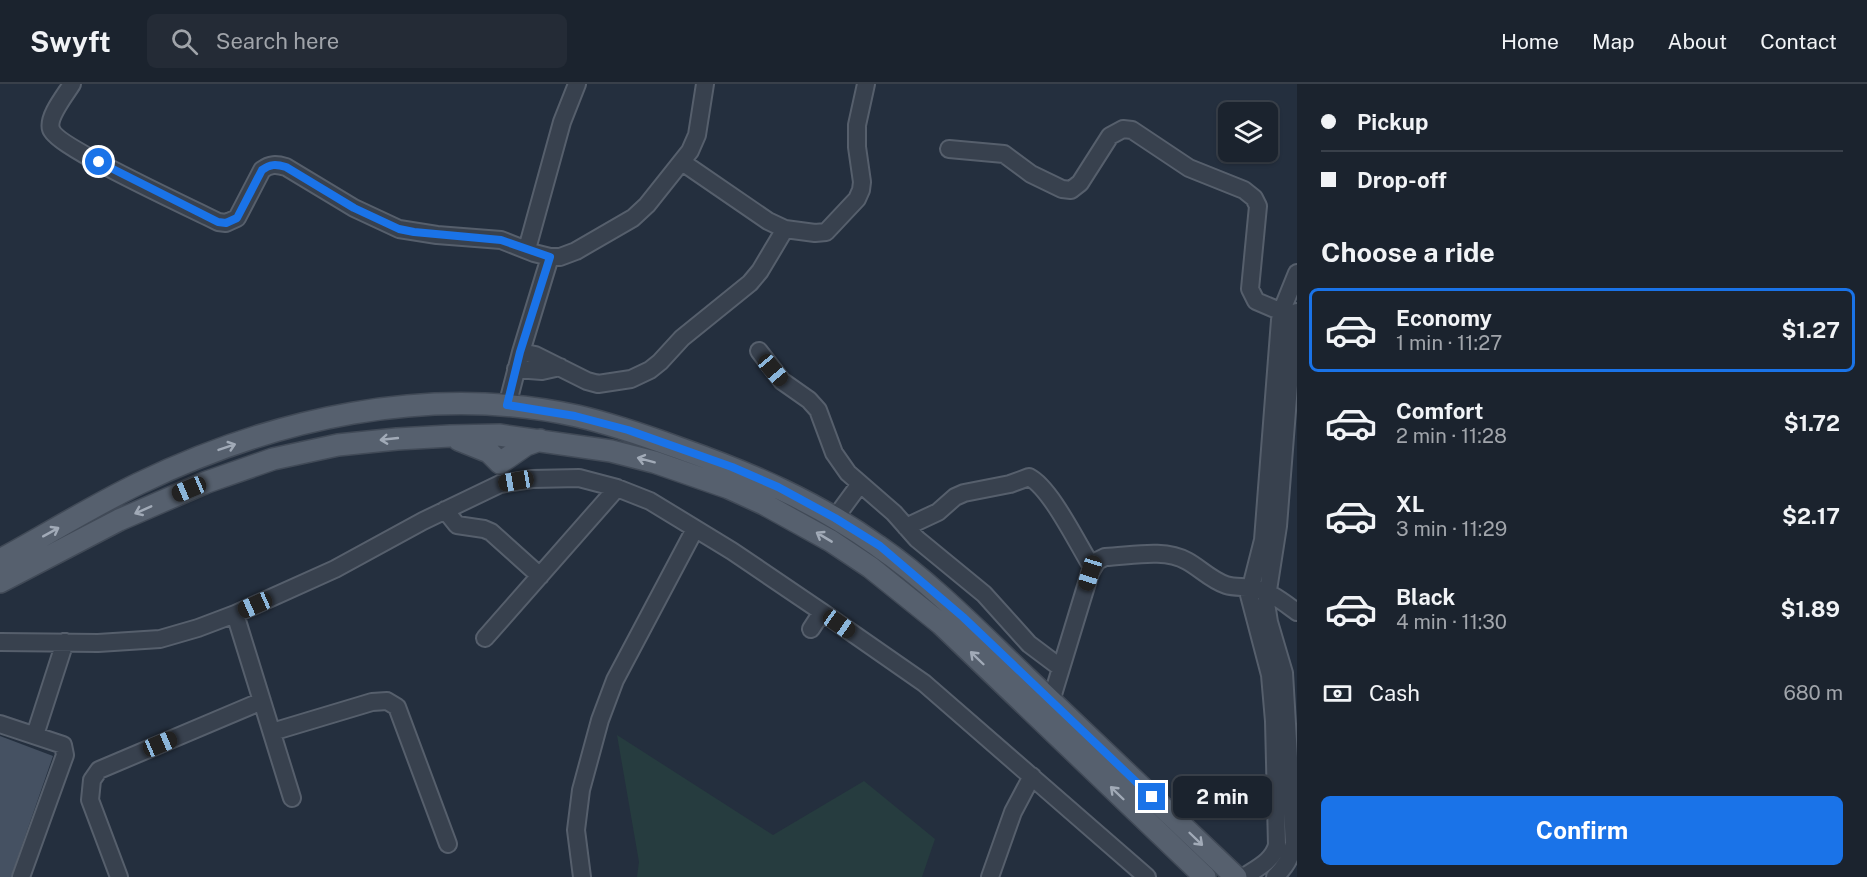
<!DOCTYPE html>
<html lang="en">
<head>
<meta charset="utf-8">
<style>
	body { margin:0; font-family:"Public Sans",sans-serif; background:#242b36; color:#f1f3f6; height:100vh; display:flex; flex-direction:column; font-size:22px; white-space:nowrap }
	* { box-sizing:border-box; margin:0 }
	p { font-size:20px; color:#a0a4aa }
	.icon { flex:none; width:33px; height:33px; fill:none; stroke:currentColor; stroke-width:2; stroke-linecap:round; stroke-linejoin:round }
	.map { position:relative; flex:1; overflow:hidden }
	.details { display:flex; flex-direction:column; background:#1b232e; width:570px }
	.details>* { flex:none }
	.banner { display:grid; align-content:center; height:132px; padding:0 24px; background:#1b232e }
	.buttons { position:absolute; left:1218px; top:18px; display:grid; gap:12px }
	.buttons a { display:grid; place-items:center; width:60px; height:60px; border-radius:9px; background:#1b232e; box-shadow:0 2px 4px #0004,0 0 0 2px #39404a; font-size:30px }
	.end { position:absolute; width:27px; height:27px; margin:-14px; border:8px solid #1a73e8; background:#fff; box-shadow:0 0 0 3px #fff }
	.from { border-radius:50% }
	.bubble { position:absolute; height:42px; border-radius:9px; background:#1b232e; box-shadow:0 2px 4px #0004,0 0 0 2px #39404a; font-size:20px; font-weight:700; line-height:42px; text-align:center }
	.car { position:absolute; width:18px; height:36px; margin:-18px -9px; border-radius:8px; box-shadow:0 0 4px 2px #0007; background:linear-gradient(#222 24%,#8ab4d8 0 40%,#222 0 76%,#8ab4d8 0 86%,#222 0) }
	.banner b { display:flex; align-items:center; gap:21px; height:57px; font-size:22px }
	.banner b+b { border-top:2px solid #39404a }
	.banner i { width:15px; height:15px; background:#f1f3f6 }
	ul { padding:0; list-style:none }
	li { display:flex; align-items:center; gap:18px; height:84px; margin:0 12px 9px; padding:0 12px; border:3px solid transparent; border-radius:9px }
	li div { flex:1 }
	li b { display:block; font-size:22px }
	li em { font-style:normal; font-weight:700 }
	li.active { border-color:#1a73e8 }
	li>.icon { width:54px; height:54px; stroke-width:1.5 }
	h2 { padding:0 24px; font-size:27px; line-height:72px }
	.pay { display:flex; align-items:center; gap:15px; height:66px; padding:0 24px; font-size:22px }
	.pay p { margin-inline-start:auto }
	.primary-button { display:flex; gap:12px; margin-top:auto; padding:12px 24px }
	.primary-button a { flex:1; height:69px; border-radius:9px; background:#1a73e8; color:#fff; font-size:24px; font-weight:700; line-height:69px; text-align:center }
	header { display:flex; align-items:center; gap:36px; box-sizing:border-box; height:84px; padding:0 30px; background:#1b232e; border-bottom:2px solid #39404a }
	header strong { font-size:28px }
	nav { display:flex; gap:33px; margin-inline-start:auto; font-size:21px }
	.search { width:420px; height:54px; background:#242b36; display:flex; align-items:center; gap:15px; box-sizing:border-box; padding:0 21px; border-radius:9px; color:#a0a4aa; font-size:22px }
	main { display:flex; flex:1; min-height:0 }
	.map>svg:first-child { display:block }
	.green { fill:#263c3f }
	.building { fill:#455162 }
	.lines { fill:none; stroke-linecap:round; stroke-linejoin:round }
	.minor-casing { stroke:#565f6c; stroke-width:20 }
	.major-casing { stroke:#414a57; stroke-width:24 }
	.minor { stroke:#38414e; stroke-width:16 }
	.major { stroke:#56606e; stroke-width:21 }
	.oneway { stroke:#a1aab7 }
	.route { stroke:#1a73e8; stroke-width:8 }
</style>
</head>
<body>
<header>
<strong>Swyft</strong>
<div class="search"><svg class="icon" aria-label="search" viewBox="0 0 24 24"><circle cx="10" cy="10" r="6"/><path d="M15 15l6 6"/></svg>Search here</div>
<nav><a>Home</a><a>Map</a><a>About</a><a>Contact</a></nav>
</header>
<main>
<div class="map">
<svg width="1297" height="793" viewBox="0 0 1297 793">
	<rect width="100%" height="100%" fill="#242f3e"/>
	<path class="green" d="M 617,651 L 773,751 L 864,697 L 935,755 L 922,793 L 637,793 L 639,778 Z"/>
	<path class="building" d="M 0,652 L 53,672 L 11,793 L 0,793 Z"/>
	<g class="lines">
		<defs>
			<path id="minor" d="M 72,0 C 66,10 47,33 51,45 C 56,63 193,125 218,138 L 226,139 L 237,134 L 262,86 C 270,80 276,80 286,83 L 354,124 L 399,145 L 437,151 L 501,156 L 534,169 L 550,173 L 560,173 L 576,167 L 633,134 L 647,121 L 690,67 L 697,51 L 705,0
				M 949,65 L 1004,70 L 1031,90 L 1062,105 L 1071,106 L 1080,99 L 1110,52 L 1123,45 L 1132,46 L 1189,84 L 1244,106 L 1254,114 L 1258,122 L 1250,205 L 1256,217 L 1282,228
				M 682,78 L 768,137 L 785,145
				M 527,165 L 562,38 L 577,0
				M 759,267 L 782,297 L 809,316 L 818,326 L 834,369 L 848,389 L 894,429 L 917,455 L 984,510 L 1029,560 L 1061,584
				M 521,268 L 535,271 L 587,297 L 598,300 L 631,295 L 650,286 L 660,278 L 682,254 L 750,199 L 760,187 L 785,145 L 815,149 L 826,148 L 857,115 L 861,106 L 862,98 L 857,63 L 857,41 L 866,0
				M 516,285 L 542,287 L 560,283
				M 507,322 L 521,268 L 550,173
				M 445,426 L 457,441 L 484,445 L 491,448 L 540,492
				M 835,434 L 860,400
				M 906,443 L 938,428 L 955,413 L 964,409 L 1010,400 L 1029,393 C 1051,404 1078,461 1092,483
				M 235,530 L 292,714
				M 811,545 L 822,528
				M 485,554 L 617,404
				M 0,558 L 98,559 L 160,555 L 198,544 L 235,530 L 335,485 L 423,437 L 500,400 L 532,395 L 579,394 L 617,404 L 650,417 L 732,467 L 822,528 L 924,599 L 1147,793
				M 1051,617 L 1090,489 L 1097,477 L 1105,473 C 1131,472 1164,464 1187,477 C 1200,484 1211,496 1226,501 C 1235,504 1244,502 1253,504 C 1270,507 1283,518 1297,528
				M 0,640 L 63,661 L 65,671 L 21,793
				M 272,648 L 372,618 L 387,617 L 397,623 L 448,760
				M 35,651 L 65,558
				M 119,793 L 90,716 L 92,696 L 99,686 L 262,617
				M 582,793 L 576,746 L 581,706 L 600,636 L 615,596 L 695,445
				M 990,793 L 1013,728 L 1032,692
				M 1244,793 C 1257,784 1273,777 1277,761 L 1274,637 L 1270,591 L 1249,511 L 1263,456 L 1280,236 L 1284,221 L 1297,189
				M 1275,793 C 1285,783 1291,774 1294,759 L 1284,589 L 1269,538 L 1266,519 L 1278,442 L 1294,237 L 1297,228"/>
			<path id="major" d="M 459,356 L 489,368 L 500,379 L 526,361 L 540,356
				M 0,476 C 46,451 91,423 138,400 C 272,335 429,299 577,332 C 612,340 646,352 679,364 C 750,389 817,418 878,462 C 932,499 981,550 1028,595 C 1097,661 1166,727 1236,793
				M 0,498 L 119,436 L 207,398 L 273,375 L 338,361 L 397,355 L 450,352 L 499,351 L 611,367 L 654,378 L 729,404 L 764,420 L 831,457 L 870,483 L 941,540 L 1205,793"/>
		</defs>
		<use href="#minor" class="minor-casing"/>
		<use href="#major" class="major-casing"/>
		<use href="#minor" class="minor"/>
		<use href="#major" class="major"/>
	</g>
	<defs><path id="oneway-shaft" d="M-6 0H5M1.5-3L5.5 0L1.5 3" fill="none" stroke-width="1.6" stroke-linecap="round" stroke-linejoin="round" transform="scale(1.5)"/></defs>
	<g class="oneway">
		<use href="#oneway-shaft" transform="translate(389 355) rotate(174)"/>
		<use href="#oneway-shaft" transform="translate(227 363) rotate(-19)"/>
		<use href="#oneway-shaft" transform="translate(646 376) rotate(-165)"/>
		<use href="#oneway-shaft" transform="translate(143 426) rotate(156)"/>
		<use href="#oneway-shaft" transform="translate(51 448) rotate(-29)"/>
		<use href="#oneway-shaft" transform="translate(824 453) rotate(-149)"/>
		<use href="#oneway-shaft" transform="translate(977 574) rotate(-136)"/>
		<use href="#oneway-shaft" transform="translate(1117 709) rotate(-136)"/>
		<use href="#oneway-shaft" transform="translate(1196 755) rotate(44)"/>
	</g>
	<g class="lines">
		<path class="route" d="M 99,78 L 218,138 L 226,139 L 237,134 L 262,86 C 270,80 276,80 286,83 L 354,124 L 399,145 L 414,148 L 501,156 L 550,173 L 520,268 L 507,321 L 575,332 L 628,346 L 732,383 L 778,403 L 835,434 L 880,462 L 963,533 L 1152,713"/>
	</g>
</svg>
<div class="buttons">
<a><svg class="icon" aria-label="layers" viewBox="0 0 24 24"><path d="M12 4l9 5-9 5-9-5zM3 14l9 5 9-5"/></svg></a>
</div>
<i class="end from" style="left:99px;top:78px"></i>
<i class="end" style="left:1152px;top:713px"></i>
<div class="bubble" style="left:1173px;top:692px;width:99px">2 min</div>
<i class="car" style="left:773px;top:286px;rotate:140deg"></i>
<i class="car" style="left:516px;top:397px;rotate:260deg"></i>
<i class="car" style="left:189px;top:405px;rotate:247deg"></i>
<i class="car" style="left:1090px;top:489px;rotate:197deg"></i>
<i class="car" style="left:255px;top:521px;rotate:246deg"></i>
<i class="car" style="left:839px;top:540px;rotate:125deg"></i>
<i class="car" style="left:160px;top:660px;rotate:67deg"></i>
</div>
<section class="details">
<div class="banner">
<b><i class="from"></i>Pickup</b>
<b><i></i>Drop-off</b>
</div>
<h2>Choose a ride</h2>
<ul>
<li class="active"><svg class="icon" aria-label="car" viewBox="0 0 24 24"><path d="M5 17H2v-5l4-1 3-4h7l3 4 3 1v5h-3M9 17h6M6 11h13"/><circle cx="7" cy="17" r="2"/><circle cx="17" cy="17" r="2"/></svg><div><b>Economy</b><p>1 min · 11:27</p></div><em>$1.27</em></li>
<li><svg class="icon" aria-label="car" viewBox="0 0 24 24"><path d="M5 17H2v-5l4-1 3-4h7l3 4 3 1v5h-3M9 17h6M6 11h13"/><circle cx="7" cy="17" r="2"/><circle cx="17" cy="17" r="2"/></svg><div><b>Comfort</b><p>2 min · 11:28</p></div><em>$1.72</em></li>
<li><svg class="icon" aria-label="car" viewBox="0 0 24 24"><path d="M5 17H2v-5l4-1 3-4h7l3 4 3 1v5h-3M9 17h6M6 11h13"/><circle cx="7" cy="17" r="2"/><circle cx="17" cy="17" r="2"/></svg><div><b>XL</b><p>3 min · 11:29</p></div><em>$2.17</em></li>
<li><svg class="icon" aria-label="car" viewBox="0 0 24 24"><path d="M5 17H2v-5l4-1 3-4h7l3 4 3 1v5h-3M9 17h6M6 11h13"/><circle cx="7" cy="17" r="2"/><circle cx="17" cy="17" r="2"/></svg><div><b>Black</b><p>4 min · 11:30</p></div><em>$1.89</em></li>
</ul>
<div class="pay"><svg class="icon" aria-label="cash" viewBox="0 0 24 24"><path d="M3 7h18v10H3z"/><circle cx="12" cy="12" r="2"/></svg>Cash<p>680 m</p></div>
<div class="primary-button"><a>Confirm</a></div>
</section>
</main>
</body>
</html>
